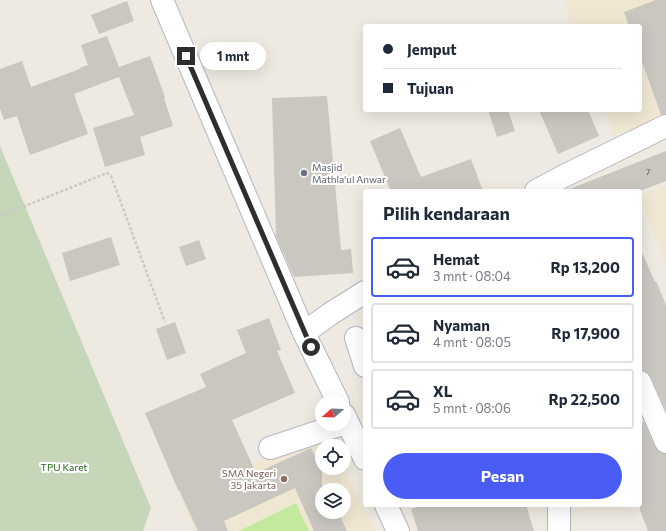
<!DOCTYPE html>
<html lang="id">
<head>
<meta charset="utf-8">
<style>
	body { margin:0; font-family:Commissioner,sans-serif; background:#f2f2f3; color:#1f2937; height:100vh; display:flex; flex-direction:column; font-size:15px; white-space:nowrap }
	* { box-sizing:border-box; margin:0 }
	p { font-size:13px; color:#747a83 }
	.icon { flex:none; width:22px; height:22px; fill:none; stroke:currentColor; stroke-width:2; stroke-linecap:round; stroke-linejoin:round }
	.map { position:relative; flex:1; overflow:hidden }
	.side { position:absolute; left:363px; top:189px; width:279px; height:318px; display:flex; flex-direction:column; background:#fff; border-radius:4px; box-shadow:0 4px 16px #0002 }
	.side>* { flex:none }
	.top-card { position:absolute; left:363px; top:24px; width:279px; height:88px; border-radius:4px; box-shadow:0 4px 16px #0002; display:grid; align-content:center; height:88px; padding:0 20px; background:#fff }
	.needle { width:26px; rotate:251deg }
	.tools { position:absolute; left:315px; top:395px; display:grid; gap:8px }
	.tools a { display:grid; place-items:center; width:36px; height:36px; border-radius:50%; background:#fff; box-shadow:0 4px 16px #0002; font-size:20px }
	.end { position:absolute; width:18px; height:18px; margin:-9px; border:5px solid #2e2e2e; background:#fff; box-shadow:0 0 0 2px #fff }
	.from { border-radius:50% }
	.bubble { position:absolute; height:28px; border-radius:14px; background:#fff; box-shadow:0 4px 16px #0002; font-size:13px; font-weight:700; line-height:28px; text-align:center }
	.top-card b { display:flex; align-items:center; gap:14px; height:38px; font-size:15px }
	.top-card b+b { border-top:1px solid #e0e1e3 }
	.top-card i { width:10px; height:10px; background:#1f2937 }
	ul { padding:0; list-style:none }
	li { display:flex; align-items:center; gap:12px; height:60px; margin:0 8px 6px; padding:0 12px; border:2px solid #e0e1e3; border-radius:4px }
	li div { flex:1 }
	li b { display:block; font-size:15px }
	li em { font-style:normal; font-weight:700 }
	li.on { border-color:#495df4 }
	li>.icon { width:36px; height:36px; stroke-width:1.5 }
	h2 { padding:0 20px; font-size:18px; line-height:48px }
	.button { display:flex; gap:8px; margin-top:auto; padding:8px 20px }
	.button a { flex:1; height:46px; border-radius:24px; background:#495df4; color:#fff; font-size:16px; font-weight:700; line-height:46px; text-align:center }
	.map>svg:first-child { display:block }
	.education { fill:#efe7d2; fill-rule:evenodd }
	.cemetery { fill:#c6d7b9 }
	.pitch { fill:#c3e99d }
	.building { fill:#cac6c0 }
	.lines { fill:none; stroke-linecap:round; stroke-linejoin:round }
	.minor-casing { stroke:#b4b6c0; stroke-width:24 }
	.path { stroke:#c9c9c9; stroke-width:2.5; stroke-dasharray:3 2; stroke-linecap:butt }
	.minor { stroke:#fff; stroke-width:22 }
	.route { stroke:#2e2e2e; stroke-width:5 }
	.worship-dot { fill:#6b7280; stroke:#fff; stroke-width:1.5 }
	.education-dot { fill:#8d6e63; stroke:#fff; stroke-width:1.5 }
	.labels { text-anchor:middle; dominant-baseline:central; stroke-width:4; stroke-linejoin:round; paint-order:stroke }
	.number-label { font-size:8px; fill:#555452 }
	.worship-label { font-size:10px; fill:#5b616d; stroke:#fff; text-anchor:start }
	.park-label { font-size:10px; fill:#296a1e; stroke:#fff }
	.education-label { font-size:10px; fill:#785e54; stroke:#fff; text-anchor:end }
</style>
</head>
<body>
<div class="map">
<svg width="666" height="531" viewBox="0 0 666 531">
	<rect width="100%" height="100%" fill="#eeeae1"/>
	<path class="education" d="M 564,0 L 666,0 L 666,115 L 615,136 L 605,110 L 640,110 L 640,26 L 571,26 Z
		M 666,185 L 666,265 L 640,199 L 640,195 Z
		M 324,431 L 332,446 L 322,446 L 322,468 L 343,468 L 376,531 L 195,531 L 180,497 ZM 322,490 L 344,490 L 344,512 L 322,512 Z"/>
	<path class="cemetery" d="M 0,146 L 151,508 L 143,531 L 0,531 Z"/>
	<path class="pitch" d="M 296,503 L 309,531 L 239,531 Z"/>
	<path class="building" d="M 656,0 L 666,0 L 666,114 L 661,115 L 640,56 L 640,26 L 629,26 L 624,12 Z
		M 127,1 L 134,21 L 99,34 L 91,15 Z
		M 107,36 L 119,67 L 150,56 L 165,97 L 164,98 L 173,126 L 140,137 L 145,155 L 105,167 L 93,128 L 134,115 L 119,77 L 74,94 L 88,134 L 30,155 L 17,116 L 4,120 L 0,109 L 0,69 L 22,61 L 31,87 L 80,69 L 79,68 L 88,65 L 81,45 Z
		M 327,96 L 341,250 L 351,249 L 353,273 L 294,277 L 276,236 L 272,98 Z
		M 488,110 L 508,110 L 515,131 L 497,137 Z
		M 539,110 L 588,110 L 599,136 L 558,154 Z
		M 400,128 L 421,177 L 471,159 L 483,191 L 389,191 L 388,189 L 390,189 L 370,141 Z
		M 666,151 L 666,181 L 640,191 L 567,191 L 567,190 Z
		M 111,237 L 120,265 L 70,281 L 62,253 Z
		M 199,240 L 206,259 L 186,266 L 179,247 Z
		M 640,248 L 655,282 L 656,281 L 666,305 L 666,411 L 651,377 L 647,372 L 640,370 Z
		M 269,318 L 281,350 L 277,351 L 295,393 L 232,420 L 256,473 L 311,448 L 322,472 L 322,512 L 338,512 L 347,531 L 314,531 L 295,488 L 224,521 L 228,531 L 198,531 L 179,490 L 178,490 L 145,413 L 206,387 L 200,374 L 246,353 L 237,330 Z
		M 175,322 L 186,353 L 167,360 L 156,329 Z
		M 644,422 L 655,447 L 659,452 L 666,454 L 666,531 L 648,531 L 640,510 L 640,423 Z
		M 423,505 L 526,505 L 534,531 L 418,531 L 411,509 Z"/>
	<g class="lines">
		<defs>
			<path id="minor" d="M 162,0 L 304,333 L 338,402
				M 536,191 L 564,176 L 666,126
				M 304,333 L 330,314 L 365,292
				M 356,338 L 365,366
				M 640,382 L 666,442
				M 344,415 L 365,459
				M 270,448 L 342,424
				M 386,505 L 398,531
				M 559,531 L 559,505"/>
		</defs>
		<use href="#minor" class="minor-casing"/>
		<path class="path" d="M 0,216 L 107,173 L 111,176 L 165,322"/>
		<use href="#minor" class="minor"/>
	</g>
	<g class="lines">
		<path class="route" d="M 186,56 L 311,347"/>
	</g>
	<circle class="worship-dot" cx="304" cy="173" r="4"/>
	<circle class="education-dot" cx="284" cy="479" r="4"/>
	<g class="labels">
		<g class="number-label">
			<text x="648" y="172">7</text>
		</g>
		<g class="worship-label">
			<text x="312" y="167">Masjid<tspan x="312" dy="12">Mathla'ul Anwar</tspan></text>
		</g>
		<g class="park-label">
			<text x="64" y="467">TPU Karet</text>
		</g>
		<g class="education-label">
			<text x="276" y="473">SMA Negeri<tspan x="276" dy="12">35 Jakarta</tspan></text>
		</g>
	</g>
</svg>
<div class="tools">
<a><svg class="needle" viewBox="-14 -14 28 28"><path d="M0-13l5 13h-10z" fill="#e53935"/><path d="M0 13l5-13h-10z" fill="#747a83"/></svg></a>
<a><svg class="icon" aria-label="locate" viewBox="0 0 24 24"><circle cx="12" cy="12" r="6"/><path d="M12 2v4M12 18v4M2 12h4M18 12h4"/></svg></a>
<a><svg class="icon" aria-label="layers" viewBox="0 0 24 24"><path d="M12 4l9 5-9 5-9-5zM3 14l9 5 9-5"/></svg></a>
</div>
<i class="end from" style="left:311px;top:347px"></i>
<i class="end" style="left:186px;top:56px"></i>
<div class="bubble" style="left:200px;top:42px;width:66px">1 mnt</div>
<div class="top-card">
<b><i class="from"></i>Jemput</b>
<b><i></i>Tujuan</b>
</div>
<section class="side">
<h2>Pilih kendaraan</h2>
<ul>
<li class="on"><svg class="icon" aria-label="car" viewBox="0 0 24 24"><path d="M5 17H2v-5l4-1 3-4h7l3 4 3 1v5h-3M9 17h6M6 11h13"/><circle cx="7" cy="17" r="2"/><circle cx="17" cy="17" r="2"/></svg><div><b>Hemat</b><p>3 mnt · 08:04</p></div><em>Rp 13,200</em></li>
<li><svg class="icon" aria-label="car" viewBox="0 0 24 24"><path d="M5 17H2v-5l4-1 3-4h7l3 4 3 1v5h-3M9 17h6M6 11h13"/><circle cx="7" cy="17" r="2"/><circle cx="17" cy="17" r="2"/></svg><div><b>Nyaman</b><p>4 mnt · 08:05</p></div><em>Rp 17,900</em></li>
<li><svg class="icon" aria-label="car" viewBox="0 0 24 24"><path d="M5 17H2v-5l4-1 3-4h7l3 4 3 1v5h-3M9 17h6M6 11h13"/><circle cx="7" cy="17" r="2"/><circle cx="17" cy="17" r="2"/></svg><div><b>XL</b><p>5 mnt · 08:06</p></div><em>Rp 22,500</em></li>
</ul>
<div class="button"><a>Pesan</a></div>
</section>
</div>
</body>
</html>
